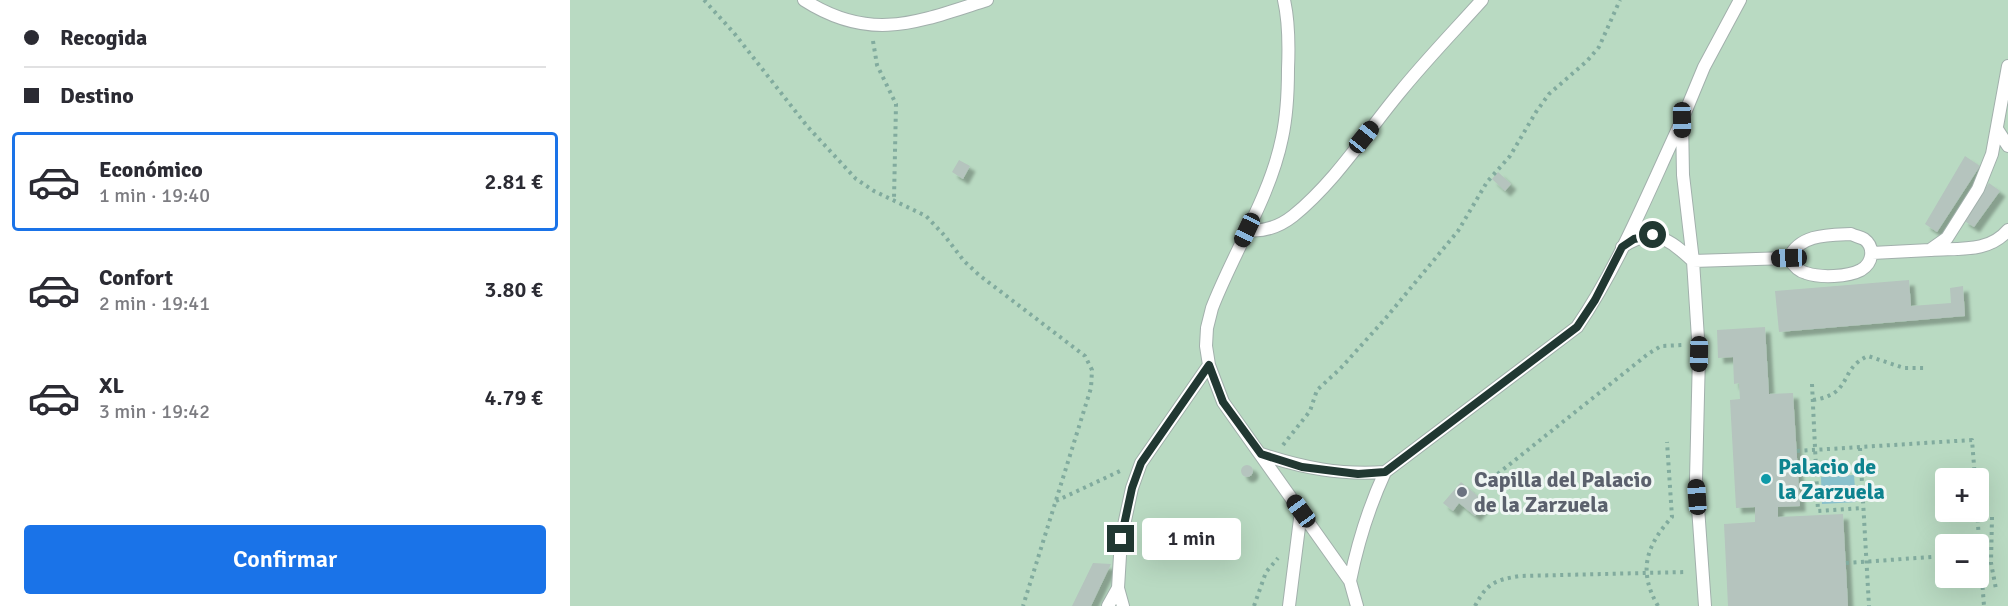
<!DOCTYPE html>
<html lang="es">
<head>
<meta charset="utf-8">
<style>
	body { margin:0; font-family:Signika,sans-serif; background:#f7f7f7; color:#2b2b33; height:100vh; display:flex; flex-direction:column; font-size:22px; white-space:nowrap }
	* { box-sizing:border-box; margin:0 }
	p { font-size:20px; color:#7c7c81 }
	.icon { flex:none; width:33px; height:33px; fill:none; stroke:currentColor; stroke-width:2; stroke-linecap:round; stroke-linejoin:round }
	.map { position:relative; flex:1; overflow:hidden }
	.sheet { display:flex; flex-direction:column; background:#fff; width:570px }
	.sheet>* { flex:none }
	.hud { display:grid; align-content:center; height:132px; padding:0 24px; background:#fff }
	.fabs { position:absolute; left:1365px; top:468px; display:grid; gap:12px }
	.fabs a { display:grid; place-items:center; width:54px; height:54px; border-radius:6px; background:#fff; box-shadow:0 6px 24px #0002; font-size:30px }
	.end { position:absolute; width:27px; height:27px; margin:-14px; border:8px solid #213832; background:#fff; box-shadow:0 0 0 3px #fff }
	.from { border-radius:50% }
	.bubble { position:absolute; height:42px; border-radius:6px; background:#fff; box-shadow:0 6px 24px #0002; font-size:20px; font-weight:600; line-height:42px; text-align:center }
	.car { position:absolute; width:18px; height:36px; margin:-18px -9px; border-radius:8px; box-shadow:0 0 4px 2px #0007; background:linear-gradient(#222 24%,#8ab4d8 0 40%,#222 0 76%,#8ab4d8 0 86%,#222 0) }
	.hud b { display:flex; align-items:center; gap:21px; height:57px; font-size:22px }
	.hud b+b { border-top:2px solid #e1e1e2 }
	.hud i { width:15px; height:15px; background:#2b2b33 }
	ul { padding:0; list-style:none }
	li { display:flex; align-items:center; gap:18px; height:99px; margin:0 12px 9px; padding:0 12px; border:3px solid transparent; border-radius:6px }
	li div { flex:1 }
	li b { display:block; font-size:22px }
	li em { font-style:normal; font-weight:600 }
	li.current { border-color:#1a73e8 }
	li>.icon { width:54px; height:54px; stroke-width:1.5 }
	.cta { display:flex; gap:12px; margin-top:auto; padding:12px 24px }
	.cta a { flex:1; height:69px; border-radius:6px; background:#1a73e8; color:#fff; font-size:24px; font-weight:600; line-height:69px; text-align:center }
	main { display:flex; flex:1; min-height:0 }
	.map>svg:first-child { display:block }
	.green { fill:#b9dac2; fill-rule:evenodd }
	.water { fill:#8ac1cc }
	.building { fill:#b5c4be; filter:url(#shadow) }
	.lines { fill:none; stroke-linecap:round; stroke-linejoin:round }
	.service-casing { stroke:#a2b0ac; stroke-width:14 }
	.path { stroke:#81ab9e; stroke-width:4; stroke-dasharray:3 4.5; stroke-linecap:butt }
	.service { stroke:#fff; stroke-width:12 }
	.route { stroke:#213832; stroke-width:8 }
	.culture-dot { fill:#0f9aa8; stroke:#eff6f3; stroke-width:2 }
	.worship-dot { fill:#6b7280; stroke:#eff6f3; stroke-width:2 }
	.labels { text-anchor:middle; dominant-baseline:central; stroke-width:6; stroke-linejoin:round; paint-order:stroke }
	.culture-label { font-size:22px; font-weight:bold; fill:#0d838f; stroke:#eff6f3; text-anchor:start }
	.worship-label { font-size:22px; font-weight:bold; fill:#5b616d; stroke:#eff6f3; text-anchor:start }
</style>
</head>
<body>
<main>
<section class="sheet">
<div class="hud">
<b><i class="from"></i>Recogida</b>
<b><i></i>Destino</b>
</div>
<ul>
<li class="current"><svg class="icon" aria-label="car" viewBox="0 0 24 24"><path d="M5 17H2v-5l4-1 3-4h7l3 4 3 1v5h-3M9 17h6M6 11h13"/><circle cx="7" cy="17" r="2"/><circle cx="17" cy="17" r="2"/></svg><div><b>Económico</b><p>1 min · 19:40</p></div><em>2.81 €</em></li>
<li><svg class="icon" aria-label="car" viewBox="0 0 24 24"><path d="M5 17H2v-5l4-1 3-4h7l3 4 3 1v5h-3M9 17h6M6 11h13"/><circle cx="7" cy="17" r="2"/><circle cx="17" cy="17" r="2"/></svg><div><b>Confort</b><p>2 min · 19:41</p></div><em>3.80 €</em></li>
<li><svg class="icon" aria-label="car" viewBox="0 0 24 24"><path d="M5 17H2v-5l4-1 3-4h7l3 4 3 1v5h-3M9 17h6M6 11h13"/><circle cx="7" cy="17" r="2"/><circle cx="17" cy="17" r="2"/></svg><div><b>XL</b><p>3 min · 19:42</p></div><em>4.79 €</em></li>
</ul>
<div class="cta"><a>Confirmar</a></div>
</section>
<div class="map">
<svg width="1438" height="606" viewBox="0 0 1438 606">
	<defs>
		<filter id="shadow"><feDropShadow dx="5.5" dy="5.5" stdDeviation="1.5" flood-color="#0004"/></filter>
	</defs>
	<rect width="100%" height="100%" fill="#dfe9e5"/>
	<path class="green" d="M 0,0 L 1438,0 L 1438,606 L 0,606 ZM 1376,478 L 1408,478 L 1408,512 L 1376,512 ZM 1376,544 L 1408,544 L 1408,578 L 1376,578 Z"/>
	<path class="water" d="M 1284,475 L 1286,502 L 1252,504 L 1251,477 Z"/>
	<path class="building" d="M 1395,156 L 1410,166 L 1367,232 L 1355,224 Z
		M 389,160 L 400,166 L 393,179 L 382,172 Z
		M 928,172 L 941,184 L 935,191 L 922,179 Z
		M 1419,183 L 1430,191 L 1404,227 L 1393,220 Z
		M 1339,280 L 1341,306 L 1381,303 L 1380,288 L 1393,286 L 1395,316 L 1209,332 L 1205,291 Z
		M 1195,327 L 1199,394 L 1223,393 L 1230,506 L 1208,507 L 1208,517 L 1273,514 L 1278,606 L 1158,606 L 1154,524 L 1185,522 L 1185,507 L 1166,508 L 1160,400 L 1170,399 L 1169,383 L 1164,384 L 1163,357 L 1148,358 L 1147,330 Z
		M671 471a6 6 0 1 1 12 0a6 6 0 1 1-12 0Z
		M 891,482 L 916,503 L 905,516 L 889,503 L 883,511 L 873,503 Z
		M 523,563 L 541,564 L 521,606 L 502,606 Z"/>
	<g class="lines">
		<defs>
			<path id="service" d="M 234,0 C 301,43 348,22 417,0
				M 714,0 C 719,22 719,46 718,69 C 718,92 717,115 712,138 C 700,197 664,251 642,308 L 637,328 L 636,346 L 639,365 L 653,402 L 780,581 L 787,606
				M 1427,129 L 1438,146
				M 677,230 C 694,232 709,227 723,216 C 765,182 796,133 830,92 C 856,60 885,30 912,0
				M 1281,234 C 1285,236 1290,237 1294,239 C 1305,247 1303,263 1291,270 C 1278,277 1250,278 1236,273 C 1228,271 1223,265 1219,258 C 1230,234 1258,235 1281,234 Z
				M 1052,247 C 1083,226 1099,239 1123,261 L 1113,175 L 1112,120 L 1134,67 L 1170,0
				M 1361,250 C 1388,248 1419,253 1438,230
				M 1302,253 L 1360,250 L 1377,238 L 1408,189 L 1422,154 L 1438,66
				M 691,454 C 734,468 769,475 815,472 L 1007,327 C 1050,264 1079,190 1112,120
				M 780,581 C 788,541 798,509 815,472
				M 538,606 L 548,588
				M 553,606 L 548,588 L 551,539 L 562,488 L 571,463 L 639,365
				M 719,606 L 731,511
				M 1135,606 L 1126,479 L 1129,354 L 1123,261 L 1219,258"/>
		</defs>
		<use href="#service" class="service-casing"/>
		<path class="path" d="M 134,0 L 164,33 L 237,126 L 286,179 L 304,191 L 356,216 L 374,235 L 394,261 L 409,275 L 515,356 L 522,370 L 521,388 L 453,606
			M 303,41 L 307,65 L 326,104 L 324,199
			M 1242,384 L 1248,511 L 1293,508
			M 1243,400 C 1284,394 1268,369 1298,356 L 1334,368 L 1354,368
			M 713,445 L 740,411 L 747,390 L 770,369 L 815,319 L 888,231 L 917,182 L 940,156 L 966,112 L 979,94 L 1017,61 L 1029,47 L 1050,0
			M 1290,448 L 1299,606
			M 1227,451 L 1402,440 L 1405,478
			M 910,488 L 1078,354 L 1091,346 L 1113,345
			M 486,501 L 550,471
			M 1407,512 L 1414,606
			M 1422,517 L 1421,563 L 1426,589
			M 1276,563 L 1376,556
			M 684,606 L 696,572 L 708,558
			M 905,606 C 917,583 925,580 950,576 L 1116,572
			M 1088,606 C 1067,570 1077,545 1102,517 L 1097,442"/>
		<use href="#service" class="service"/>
	</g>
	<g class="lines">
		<path class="route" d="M 551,539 L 562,488 L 571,463 L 639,365 L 653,402 L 691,454 L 732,467 L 788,474 L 815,472 L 1007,327 L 1025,300 L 1052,247 L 1064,239 L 1083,235"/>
	</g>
	<circle class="culture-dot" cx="1196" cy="479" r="6"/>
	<circle class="worship-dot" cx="892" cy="492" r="6"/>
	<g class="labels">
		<g class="culture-label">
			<text x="1208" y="466">Palacio de<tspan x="1208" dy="25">la Zarzuela</tspan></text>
		</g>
		<g class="worship-label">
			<text x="904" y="479">Capilla del Palacio<tspan x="904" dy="25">de la Zarzuela</tspan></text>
		</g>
	</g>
</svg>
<div class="fabs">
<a>+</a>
<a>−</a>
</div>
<i class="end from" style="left:1083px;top:235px"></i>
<i class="end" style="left:551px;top:539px"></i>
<div class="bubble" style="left:572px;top:518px;width:99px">1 min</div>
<i class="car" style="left:1112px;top:120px;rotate:179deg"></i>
<i class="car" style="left:794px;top:137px;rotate:39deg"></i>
<i class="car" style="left:677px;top:230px;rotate:205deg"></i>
<i class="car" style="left:1219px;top:258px;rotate:268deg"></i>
<i class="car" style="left:1129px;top:354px;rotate:181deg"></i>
<i class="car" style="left:1127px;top:497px;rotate:356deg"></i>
<i class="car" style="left:731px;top:511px;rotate:324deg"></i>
</div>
</main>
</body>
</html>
